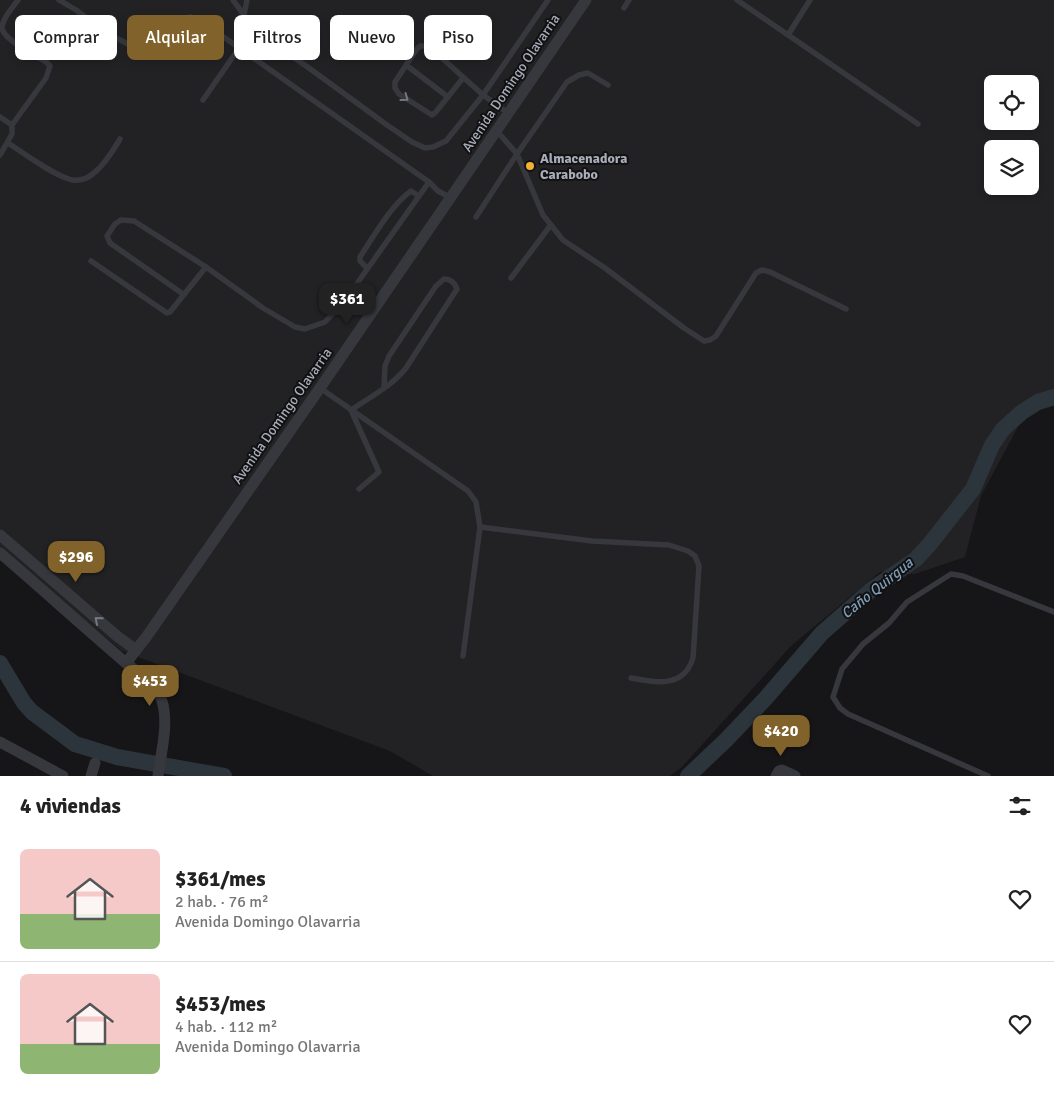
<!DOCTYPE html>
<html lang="es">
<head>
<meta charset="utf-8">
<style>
	:root { --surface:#fff; --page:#f6f6f6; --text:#222; --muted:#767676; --line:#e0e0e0; --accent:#80622a }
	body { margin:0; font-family:Signika,sans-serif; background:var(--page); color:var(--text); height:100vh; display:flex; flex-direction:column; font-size:19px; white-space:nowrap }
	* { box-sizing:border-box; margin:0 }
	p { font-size:16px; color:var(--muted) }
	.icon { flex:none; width:28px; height:28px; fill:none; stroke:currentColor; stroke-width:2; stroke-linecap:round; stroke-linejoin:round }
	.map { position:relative; height:776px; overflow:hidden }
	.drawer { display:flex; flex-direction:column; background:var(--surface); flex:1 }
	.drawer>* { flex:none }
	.top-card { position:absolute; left:15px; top:15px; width:500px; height:45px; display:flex; gap:10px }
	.fabs { position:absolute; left:984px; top:75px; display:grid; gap:10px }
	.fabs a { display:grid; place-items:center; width:55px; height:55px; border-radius:8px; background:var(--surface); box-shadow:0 2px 8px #0003; font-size:25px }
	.price { position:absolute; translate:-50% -42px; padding:0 11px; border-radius:10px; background:var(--accent); color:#fff; font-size:16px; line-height:32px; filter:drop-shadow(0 1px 2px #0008) }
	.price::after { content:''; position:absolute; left:50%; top:30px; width:15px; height:11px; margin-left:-8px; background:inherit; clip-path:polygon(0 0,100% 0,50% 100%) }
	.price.active { background:#222; color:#fff }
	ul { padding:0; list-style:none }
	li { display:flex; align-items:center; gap:15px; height:125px; padding:0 20px }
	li+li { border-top:1px solid var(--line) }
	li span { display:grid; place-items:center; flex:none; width:140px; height:100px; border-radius:8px; color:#555 }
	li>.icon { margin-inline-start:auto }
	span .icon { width:60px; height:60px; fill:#fffc; stroke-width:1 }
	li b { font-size:21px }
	h2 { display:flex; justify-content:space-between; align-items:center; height:60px; padding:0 20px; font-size:21px }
	.tag { padding:0 18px; border-radius:8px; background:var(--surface); box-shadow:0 2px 8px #0003; font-size:18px; line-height:45px }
	.tag.active { background:var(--accent); color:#fff }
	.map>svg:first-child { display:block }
</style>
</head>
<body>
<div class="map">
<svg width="1054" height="776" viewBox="0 0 1054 776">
	<rect width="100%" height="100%" fill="#161618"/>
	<!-- built -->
	<path fill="#222225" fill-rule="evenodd" d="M0,0h1054v401l-25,5 -48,90 -16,61 -50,17 -35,-2 -89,74 -109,121 -12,9h-237l-43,-25 -268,-100 -122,-101zM992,84h38v37h-38zM992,149h38v37h-38z"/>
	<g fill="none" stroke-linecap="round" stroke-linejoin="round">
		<!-- river -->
		<g stroke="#2c353c" stroke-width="16">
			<polyline points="0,663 24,703 32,712 75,744 117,757 224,776"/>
			<polyline points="688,776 726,740 765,699 822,633 871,590 916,559 929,545 973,489 992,445 1003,429 1022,412 1038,402 1054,397"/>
		</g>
		<!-- service -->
		<g stroke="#37383d" stroke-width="5.5">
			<polyline points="59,0 76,10 108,34 128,44 141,46 151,40 170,20 191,17 211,28 429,182 438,191 451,198"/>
			<polyline points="233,0 244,15"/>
			<polyline points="247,0 244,15 248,26 309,68 387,125 412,142 425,148 433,147 446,141 483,95 548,0"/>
			<polyline points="737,0 918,124"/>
			<polyline points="624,8 629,0"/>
			<polyline points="788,35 810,0"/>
			<polyline points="406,65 448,97"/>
			<polyline points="463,78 435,113 432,115 399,94 395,88 395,82 416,50 420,46 425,46 433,50 483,95 508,113"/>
			<polyline points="203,100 239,48"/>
			<polyline points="0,117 12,125 12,134 0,155"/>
			<path d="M12,125l34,-47 4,-12 -4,-4c-9,-6 -43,-22 -44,-34 0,-9 11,-21 16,-28"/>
			<polyline points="497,131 517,154 543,215 563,240 605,268 684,328 704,341 710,340 716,336 756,273 762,270 770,272 846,309"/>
			<path d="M8,143c17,11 42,30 61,36 3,2 11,1 15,0 14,-5 29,-28 36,-40"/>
			<polyline points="476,217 517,154 567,82 579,75 588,73 608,85"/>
			<polyline points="91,261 167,313 170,312 206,267"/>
			<path d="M367,268l-7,-7v-4c13,-20 32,-53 51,-66l8,5"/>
			<polyline points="511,278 550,226"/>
			<polyline points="183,294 110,243 107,236 115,224 121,220 134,221 206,267 263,308 295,327 305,329 325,322 346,299 429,182"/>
			<polyline points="320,388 468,491 476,502 480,527 463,656"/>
			<path d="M359,489l20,-17 -28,-62c19,-13 41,-24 55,-42l51,-79c-2,-6 -6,-10 -13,-10l-8,7 -47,70 -4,10 -1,21"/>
			<path d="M480,527l112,14 77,4 19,6 7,5 4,10 -6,92c-9,30 -37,25 -62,20"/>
			<polyline points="988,776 848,714 840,708 833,697 842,669 863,644 889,623 907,602 951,574 963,576 1054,612"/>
		</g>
		<!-- minor -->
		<g stroke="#37383d" stroke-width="11">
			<polyline points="0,535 117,636 136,650"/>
			<path d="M0,553c42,36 84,74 126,110 13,11 31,20 36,38 7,23 -1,51 -4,75"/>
			<polyline points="126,663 147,636 320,388 586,0"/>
			<polyline points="0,742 63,776"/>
			<polyline points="91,776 95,763"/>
			<polyline points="776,776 779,771 782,770 795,776"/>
		</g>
	</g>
	<!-- one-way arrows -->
	<defs><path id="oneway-chevron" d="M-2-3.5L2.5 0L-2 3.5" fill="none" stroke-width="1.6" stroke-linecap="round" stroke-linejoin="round" transform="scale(1.25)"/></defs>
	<g stroke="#757881">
		<use href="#oneway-chevron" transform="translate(405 98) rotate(36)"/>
		<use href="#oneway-chevron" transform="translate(98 620) rotate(-139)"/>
	</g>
	<!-- markers -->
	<circle fill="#f2b134" stroke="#111113" stroke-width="2" cx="530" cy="166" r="5"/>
	<g text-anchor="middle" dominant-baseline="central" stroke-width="4" stroke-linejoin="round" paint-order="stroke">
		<!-- street labels -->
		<g font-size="14" fill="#a8adb8" stroke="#111113">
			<text transform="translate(511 83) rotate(-56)">Avenida Domingo Olavarria</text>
			<text transform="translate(282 416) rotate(-55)">Avenida Domingo Olavarria</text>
		</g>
		<!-- poi labels -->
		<g font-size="14" font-weight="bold" fill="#a8adb8" stroke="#111113" text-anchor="start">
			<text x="540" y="158">Almacenadora<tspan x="540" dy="16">Carabobo</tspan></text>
		</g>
		<!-- water labels -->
		<g font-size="15" font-style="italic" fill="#7f9bb3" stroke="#111113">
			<text transform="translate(877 588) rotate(-39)">Caño Quirgua</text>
		</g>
	</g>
</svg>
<div class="fabs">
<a><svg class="icon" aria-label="locate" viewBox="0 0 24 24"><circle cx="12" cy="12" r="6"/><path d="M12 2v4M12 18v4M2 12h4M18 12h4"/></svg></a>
<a><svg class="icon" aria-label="layers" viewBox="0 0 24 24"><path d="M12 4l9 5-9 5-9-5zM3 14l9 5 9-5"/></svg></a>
</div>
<b class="price active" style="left:347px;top:325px">$361</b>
<b class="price" style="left:76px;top:583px">$296</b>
<b class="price" style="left:150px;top:707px">$453</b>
<b class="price" style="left:781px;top:757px">$420</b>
<div class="top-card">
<a class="tag">Comprar</a>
<a class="tag active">Alquilar</a>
<a class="tag">Filtros</a>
<a class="tag">Nuevo</a>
<a class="tag">Piso</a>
</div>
</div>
<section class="drawer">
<h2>4 viviendas<svg class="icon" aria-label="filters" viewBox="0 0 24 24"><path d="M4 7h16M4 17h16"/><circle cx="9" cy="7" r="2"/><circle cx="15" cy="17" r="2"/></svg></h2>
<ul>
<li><span style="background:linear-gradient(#f6c9c9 65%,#8fb573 0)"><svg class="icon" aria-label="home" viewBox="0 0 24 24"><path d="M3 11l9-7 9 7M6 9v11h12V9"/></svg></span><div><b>$361/mes</b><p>2 hab. · 76 m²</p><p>Avenida Domingo Olavarria</p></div><svg class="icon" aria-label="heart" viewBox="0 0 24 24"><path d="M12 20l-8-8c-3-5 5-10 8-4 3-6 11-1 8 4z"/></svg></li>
<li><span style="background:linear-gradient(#f6c9c9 70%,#8fb573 0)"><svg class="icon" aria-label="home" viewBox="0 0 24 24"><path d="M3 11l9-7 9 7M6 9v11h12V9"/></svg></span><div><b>$453/mes</b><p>4 hab. · 112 m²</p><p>Avenida Domingo Olavarria</p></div><svg class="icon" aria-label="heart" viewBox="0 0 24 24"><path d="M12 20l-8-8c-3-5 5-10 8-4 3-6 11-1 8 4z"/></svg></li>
</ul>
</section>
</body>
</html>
